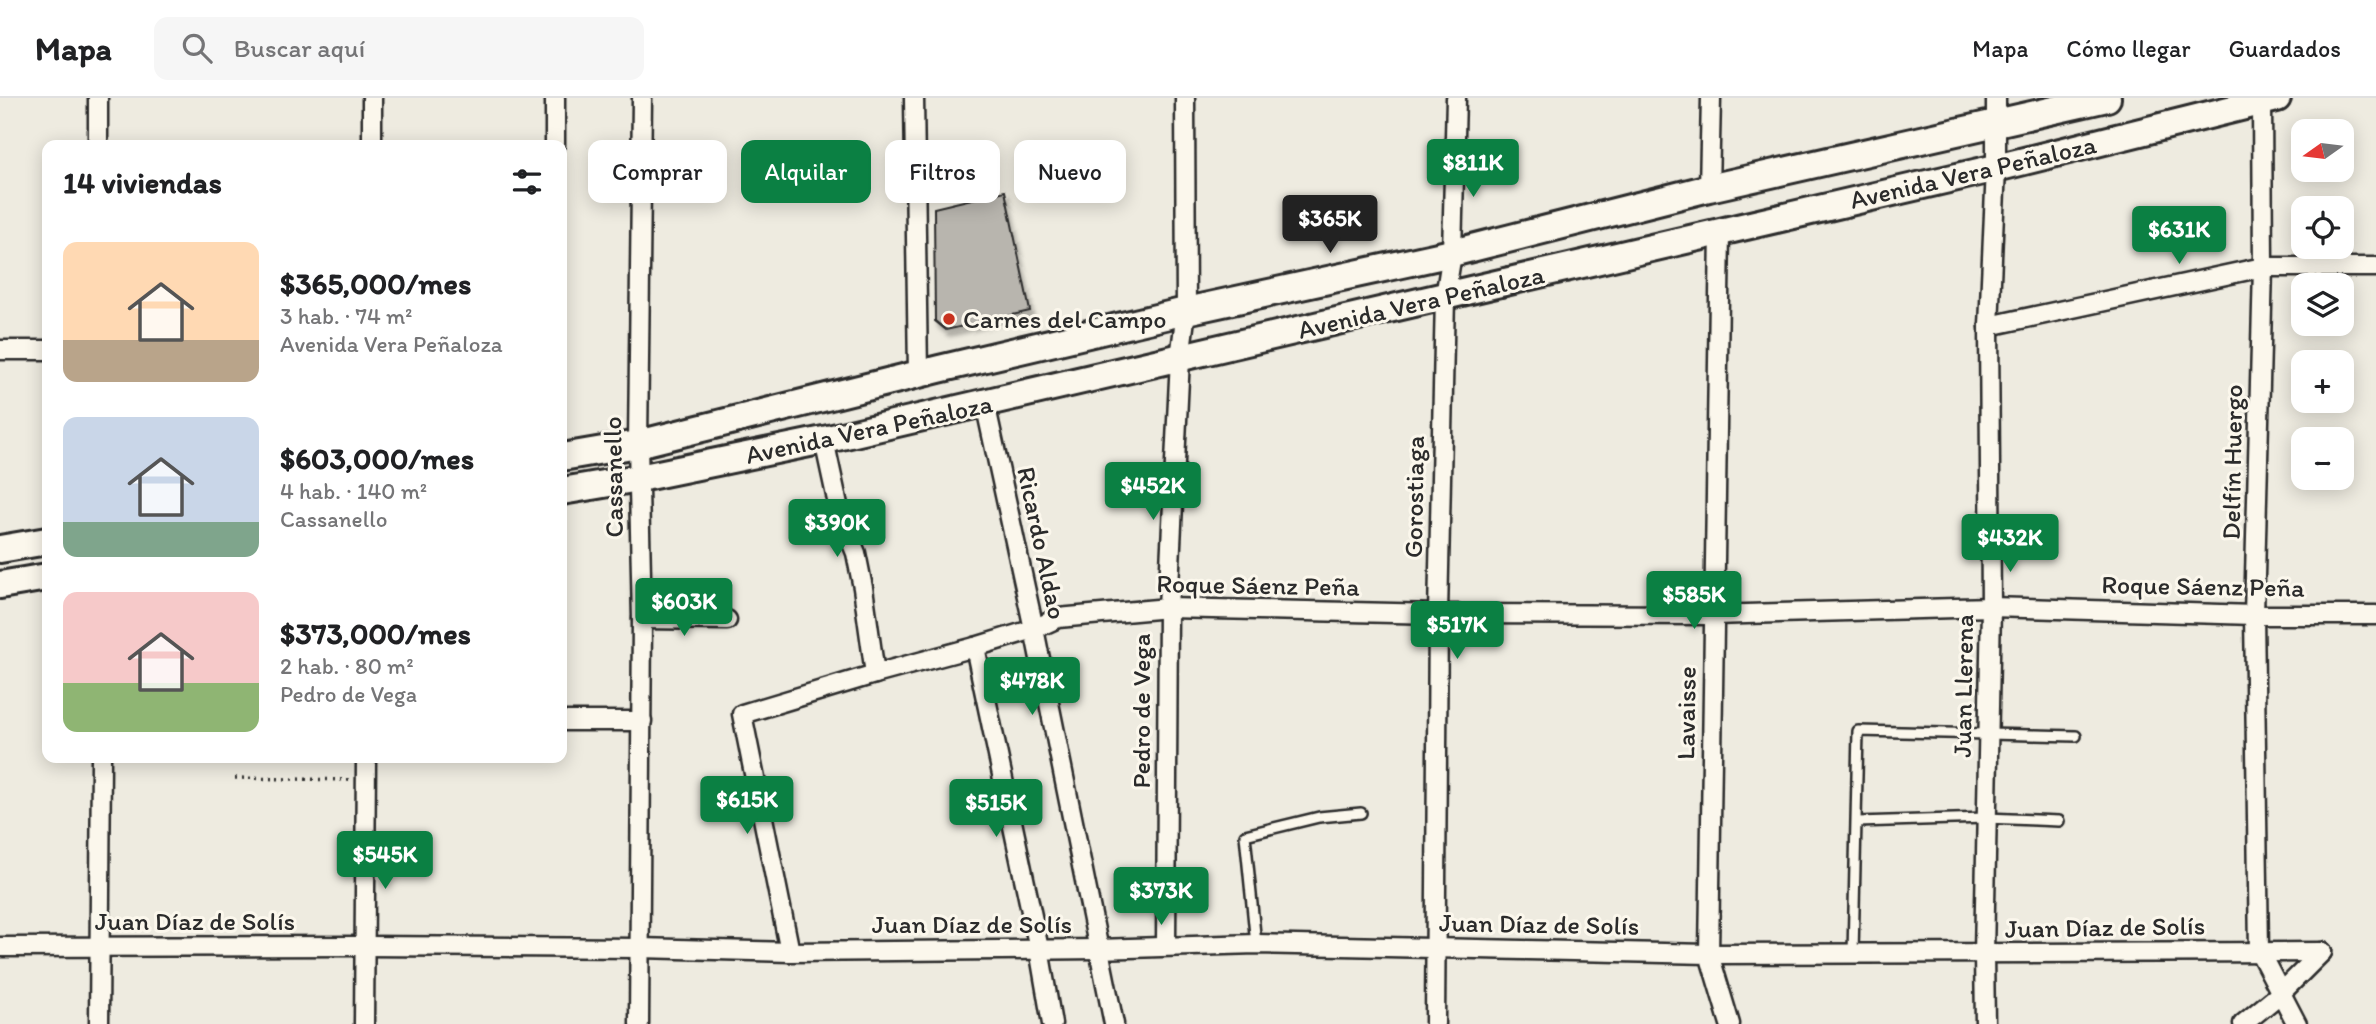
<!DOCTYPE html>
<html lang="es">
<head>
<meta charset="utf-8">
<style>
	:root { --surface:#fff; --page:#f6f6f6; --text:#202124; --muted:#757577; --line:#e0e0e0; --accent:#0b8043 }
	body { margin:0; font-family:Itim,sans-serif; background:var(--page); color:var(--text); height:100vh; display:flex; flex-direction:column; font-size:26px; white-space:nowrap }
	* { box-sizing:border-box; margin:0 }
	p { font-size:23px; color:var(--muted) }
	.icon { flex:none; width:38px; height:38px; fill:none; stroke:currentColor; stroke-width:2; stroke-linecap:round; stroke-linejoin:round }
	.map { position:relative; flex:1; overflow:hidden }
	.details { position:absolute; left:42px; top:42px; width:525px; height:623px; display:flex; flex-direction:column; background:var(--surface); border-radius:14px; box-shadow:0 4px 18px #0003 }
	.details>* { flex:none }
	.guide { position:absolute; left:588px; top:42px; width:665px; height:63px; display:flex; gap:14px }
	.needle { width:46px; rotate:256deg }
	.tools { position:absolute; left:2291px; top:21px; display:grid; gap:14px }
	.tools a { display:grid; place-items:center; width:63px; height:63px; border-radius:14px; background:var(--surface); box-shadow:0 4px 18px #0003; font-size:35px }
	.price { position:absolute; translate:-50% -60px; padding:0 16px; border-radius:7px; background:var(--accent); color:#fff; font-size:23px; line-height:46px; filter:drop-shadow(0 2px 4px #0008) }
	.price::after { content:''; position:absolute; left:50%; top:42px; width:21px; height:16px; margin-left:-10px; background:inherit; clip-path:polygon(0 0,100% 0,50% 100%) }
	.price.on { background:#222; color:#fff }
	ul { padding:0; list-style:none }
	li { display:flex; align-items:center; gap:21px; height:175px; padding:0 21px }
	li span { display:grid; place-items:center; flex:none; width:196px; height:140px; border-radius:14px; color:#555 }
	li>.icon { margin-inline-start:auto }
	span .icon { width:84px; height:84px; fill:#fffc; stroke-width:1 }
	li b { font-size:30px }
	h2 { display:flex; justify-content:space-between; align-items:center; height:84px; padding:0 21px; font-size:30px }
	.tag { padding:0 24px; border-radius:14px; background:var(--surface); box-shadow:0 4px 18px #0003; font-size:24px; line-height:63px }
	.tag.on { background:var(--accent); color:#fff }
	header { display:flex; align-items:center; gap:42px; box-sizing:border-box; height:98px; padding:0 35px; background:var(--surface); border-bottom:2px solid var(--line) }
	header strong { font-size:33px }
	nav { display:flex; gap:38px; margin-inline-start:auto; font-size:24px }
	.search { width:490px; height:63px; background:var(--page); display:flex; align-items:center; gap:18px; box-sizing:border-box; padding:0 24px; border-radius:14px; color:var(--muted); font-size:26px }
	.map>svg:first-child { display:block }
</style>
</head>
<body>
<header>
<strong>Mapa</strong>
<div class="search"><svg class="icon" aria-label="search" viewBox="0 0 24 24"><circle cx="10" cy="10" r="6"/><path d="M15 15l6 6"/></svg>Buscar aquí</div>
<nav><a>Mapa</a><a>Cómo llegar</a><a>Guardados</a></nav>
</header>
<div class="map">
<svg width="2376" height="926" viewBox="0 0 2376 926">
	<defs>
		<filter id="shadow"><feDropShadow dx="3.5" dy="6" stdDeviation="2" flood-color="#0004"/></filter>
	</defs>
	<rect width="100%" height="100%" fill="#eeebe0"/>
	<filter id="ink" filterUnits="userSpaceOnUse"><feTurbulence type="fractalNoise" baseFrequency=".0143" numOctaves="2"/><feDisplacementMap in="SourceGraphic" scale="14" xChannelSelector="R" yChannelSelector="G"/><feConvolveMatrix kernelMatrix="1 2 1 2 8 2 1 2 1" color-interpolation-filters="sRGB"/></filter>
	<g filter="url(#ink)">
		<!-- building -->
		<polygon fill="#b8b5ae" stroke="#2b2b2b" stroke-width="2" filter="url(#shadow)" points="1005,93 1030,213 946,232 935,223 934,110"/>
		<g fill="none" stroke-linecap="round" stroke-linejoin="round">
			<defs>
				<g id="lane">
					<polyline points="1857,724 1986,720 2059,723"/>
					<polyline points="1256,846 1245,737 1319,719 1361,715"/>
					<polyline points="1853,856 1858,633 2076,638"/>
				</g>
				<g id="street">
					<polyline points="555,0 555,47"/>
					<polyline points="914,0 918,276"/>
					<polyline points="2262,4 2263,169 2254,517 2259,853 2297,926"/>
					<polyline points="98,47 98,0"/>
					<polyline points="372,47 372,0"/>
					<polyline points="1709,90 1711,0"/>
					<polyline points="1720,133 1709,856 1730,926"/>
					<polyline points="1989,228 2263,169 2376,169"/>
					<polyline points="0,252 47,252"/>
					<polyline points="985,305 1034,531 1114,926"/>
					<polyline points="824,342 840,416 856,455 863,490 875,576"/>
					<polyline points="642,521 727,522"/>
					<polyline points="975,549 1039,851 1052,926"/>
					<polyline points="562,623 642,623"/>
					<polyline points="1166,848 1168,510 1180,260 1186,213 1185,0"/>
					<polyline points="0,849 365,848 640,850 790,854 1098,851 1256,846 1709,856 2322,854"/>
					<polyline points="790,854 742,616 875,576 975,549 1034,531 1058,520 1168,510 1438,516 1713,517 1991,509 2254,517 2376,517"/>
					<polyline points="99,926 101,660"/>
					<polyline points="364,926 366,660"/>
					<polyline points="639,926 642,521 638,346 642,0"/>
					<polyline points="1435,926 1438,516 1445,199 1452,155 1456,0"/>
					<polyline points="1985,926 1984,856 1991,509 1989,228 1996,70 1996,0"/>
					<polyline points="2243,926 2281,895 2322,854"/>
				</g>
				<g id="secondary">
					<polyline points="562,359 638,346 939,271 1186,213 1452,155 1709,90 2107,0"/>
					<polyline points="562,393 639,380 824,342 1996,70 2277,0"/>
					<polyline points="0,451 47,443"/>
					<polyline points="0,487 47,479"/>
				</g>
			</defs>
			<!-- lane casing -->
			<use href="#lane" stroke="#2b2b2b" stroke-width="14"/>
			<!-- street casing -->
			<use href="#street" stroke="#2b2b2b" stroke-width="23"/>
			<!-- secondary casing -->
			<use href="#secondary" stroke="#2b2b2b" stroke-width="32"/>
			<!-- path -->
			<polyline stroke="#2b2b2b" stroke-width="3.5" stroke-dasharray="2 5" stroke-linecap="butt" points="235,680 350,682"/>
			<!-- lane -->
			<use href="#lane" stroke="#fbf7ec" stroke-width="9"/>
			<!-- street -->
			<use href="#street" stroke="#fbf7ec" stroke-width="18"/>
			<!-- secondary -->
			<use href="#secondary" stroke="#fbf7ec" stroke-width="26"/>
		</g>
	</g>
	<!-- markers -->
	<circle fill="#c8321e" stroke="#fbf7ec" stroke-width="2.5" cx="949" cy="221" r="7"/>
	<g text-anchor="middle" dominant-baseline="central" stroke-width="6" stroke-linejoin="round" paint-order="stroke">
		<!-- street labels -->
		<g font-size="26" fill="#2b2b2b" stroke="#fbf7ec">
			<text transform="translate(1973 74) rotate(-13)">Avenida Vera Peñaloza</text>
			<text transform="translate(1421 204) rotate(-13)">Avenida Vera Peñaloza</text>
			<text transform="translate(869 331) rotate(-12)">Avenida Vera Peñaloza</text>
			<text transform="translate(2232 364) rotate(-89)">Delfín Huergo</text>
			<text transform="translate(613 379) rotate(-91)">Cassanello</text>
			<text transform="translate(1414 399) rotate(-89)">Gorostiaga</text>
			<text transform="translate(1042 445) rotate(78)">Ricardo Aldao</text>
			<text transform="translate(1258 487) rotate(1)">Roque Sáenz Peña</text>
			<text transform="translate(2203 488) rotate(1)">Roque Sáenz Peña</text>
			<text transform="translate(1963 588) rotate(-89)">Juan Llerena</text>
			<text transform="translate(1141 613) rotate(-90)">Pedro de Vega</text>
			<text transform="translate(1686 615) rotate(-89)">Lavaisse</text>
			<text x="195" y="823">Juan Díaz de Solís</text>
			<text x="972" y="826">Juan Díaz de Solís</text>
			<text transform="translate(1539 826) rotate(1)">Juan Díaz de Solís</text>
			<text transform="translate(2105 829) rotate(-1)">Juan Díaz de Solís</text>
		</g>
		<!-- poi labels -->
		<g font-size="26" fill="#2b2b2b" stroke="#fbf7ec" text-anchor="start">
			<text x="963" y="221">Carnes del Campo</text>
		</g>
	</g>
</svg>
<div class="tools">
<a><svg class="needle" viewBox="-14 -14 28 28"><path d="M0-13l5 13h-10z" fill="#e53935"/><path d="M0 13l5-13h-10z" fill="#757577"/></svg></a>
<a><svg class="icon" aria-label="locate" viewBox="0 0 24 24"><circle cx="12" cy="12" r="6"/><path d="M12 2v4M12 18v4M2 12h4M18 12h4"/></svg></a>
<a><svg class="icon" aria-label="layers" viewBox="0 0 24 24"><path d="M12 4l9 5-9 5-9-5zM3 14l9 5 9-5"/></svg></a>
<a>+</a>
<a>−</a>
</div>
<b class="price" style="left:1473px;top:101px">$811K</b>
<b class="price on" style="left:1330px;top:157px">$365K</b>
<b class="price" style="left:2179px;top:168px">$631K</b>
<b class="price" style="left:1153px;top:424px">$452K</b>
<b class="price" style="left:837px;top:461px">$390K</b>
<b class="price" style="left:2010px;top:476px">$432K</b>
<b class="price" style="left:1694px;top:533px">$585K</b>
<b class="price" style="left:684px;top:540px">$603K</b>
<b class="price" style="left:1457px;top:563px">$517K</b>
<b class="price" style="left:1032px;top:619px">$478K</b>
<b class="price" style="left:747px;top:738px">$615K</b>
<b class="price" style="left:996px;top:741px">$515K</b>
<b class="price" style="left:385px;top:793px">$545K</b>
<b class="price" style="left:1161px;top:829px">$373K</b>
<div class="guide">
<a class="tag">Comprar</a>
<a class="tag on">Alquilar</a>
<a class="tag">Filtros</a>
<a class="tag">Nuevo</a>
</div>
<section class="details">
<h2>14 viviendas<svg class="icon" aria-label="filters" viewBox="0 0 24 24"><path d="M4 7h16M4 17h16"/><circle cx="9" cy="7" r="2"/><circle cx="15" cy="17" r="2"/></svg></h2>
<ul>
<li><span style="background:linear-gradient(#ffd9b3 70%,#b9a48a 0)"><svg class="icon" aria-label="home" viewBox="0 0 24 24"><path d="M3 11l9-7 9 7M6 9v11h12V9"/></svg></span><div><b>$365,000/mes</b><p>3 hab. · 74 m²</p><p>Avenida Vera Peñaloza</p></div></li>
<li><span style="background:linear-gradient(#c9d6e8 75%,#7fa58c 0)"><svg class="icon" aria-label="home" viewBox="0 0 24 24"><path d="M3 11l9-7 9 7M6 9v11h12V9"/></svg></span><div><b>$603,000/mes</b><p>4 hab. · 140 m²</p><p>Cassanello</p></div></li>
<li><span style="background:linear-gradient(#f6c9c9 65%,#8fb573 0)"><svg class="icon" aria-label="home" viewBox="0 0 24 24"><path d="M3 11l9-7 9 7M6 9v11h12V9"/></svg></span><div><b>$373,000/mes</b><p>2 hab. · 80 m²</p><p>Pedro de Vega</p></div></li>
</ul>
</section>
</div>
</body>
</html>
